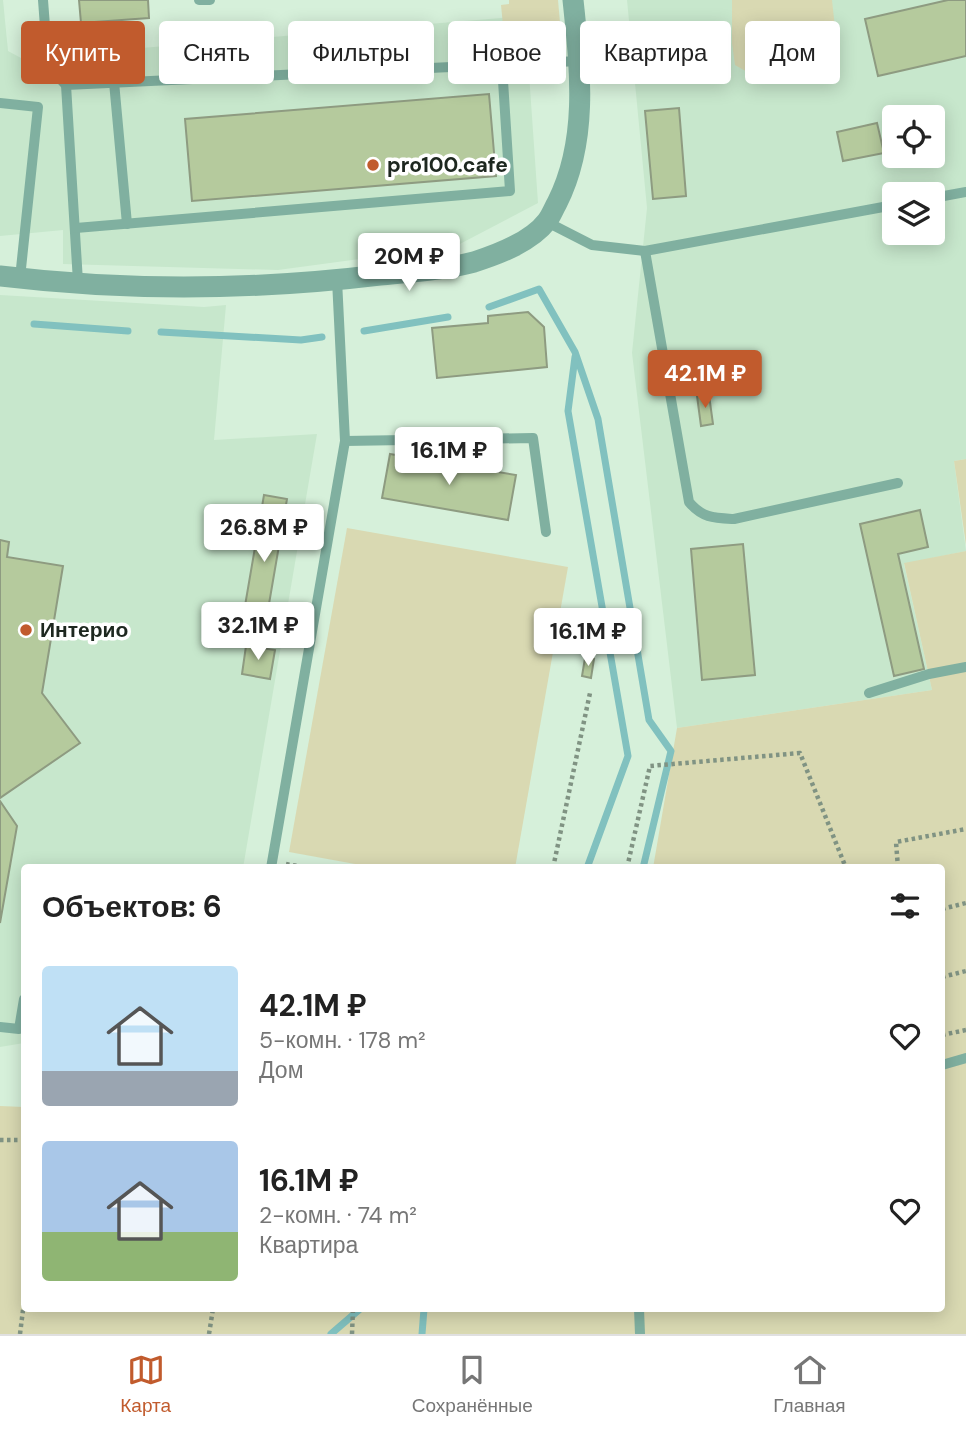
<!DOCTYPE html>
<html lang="ru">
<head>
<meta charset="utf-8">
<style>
	:root { --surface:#fff; --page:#f6f6f6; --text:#222; --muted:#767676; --line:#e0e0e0; --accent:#c15b2d }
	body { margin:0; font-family:"DM Sans",sans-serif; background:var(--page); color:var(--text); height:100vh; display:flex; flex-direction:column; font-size:26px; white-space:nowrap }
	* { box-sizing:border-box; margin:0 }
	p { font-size:23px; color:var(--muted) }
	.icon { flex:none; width:38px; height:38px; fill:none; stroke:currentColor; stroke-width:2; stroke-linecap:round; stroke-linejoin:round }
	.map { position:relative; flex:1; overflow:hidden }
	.side { position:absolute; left:21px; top:864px; width:924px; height:448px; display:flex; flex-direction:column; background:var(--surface); border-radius:7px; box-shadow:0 4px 18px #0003 }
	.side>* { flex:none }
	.guide { position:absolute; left:21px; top:21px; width:924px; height:63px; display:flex; gap:14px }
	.fabs { position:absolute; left:882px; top:105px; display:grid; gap:14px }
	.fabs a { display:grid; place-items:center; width:63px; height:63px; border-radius:7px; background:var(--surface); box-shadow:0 4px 18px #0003; font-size:35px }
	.price { position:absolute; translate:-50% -60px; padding:0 16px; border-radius:7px; background:#fff; color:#222; font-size:23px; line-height:46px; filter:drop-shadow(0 2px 4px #0008) }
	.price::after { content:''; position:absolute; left:50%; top:42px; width:21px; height:16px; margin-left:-10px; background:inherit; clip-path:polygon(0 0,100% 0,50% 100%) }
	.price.selected { background:var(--accent); color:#fff }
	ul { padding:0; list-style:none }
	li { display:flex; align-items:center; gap:21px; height:175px; padding:0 21px }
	li span { display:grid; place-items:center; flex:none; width:196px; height:140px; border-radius:7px; color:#555 }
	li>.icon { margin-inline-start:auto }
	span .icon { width:84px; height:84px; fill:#fffc; stroke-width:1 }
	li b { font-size:30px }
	h2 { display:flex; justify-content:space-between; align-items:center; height:84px; padding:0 21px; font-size:30px }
	.chip { padding:0 24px; border-radius:7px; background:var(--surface); box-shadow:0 4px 18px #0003; font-size:24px; line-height:63px }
	.chip.selected { background:var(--accent); color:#fff }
	.menu { display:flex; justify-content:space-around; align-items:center; height:98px; border-top:2px solid var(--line); background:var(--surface); font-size:19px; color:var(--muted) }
	.menu a { display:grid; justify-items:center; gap:4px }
	.menu .selected { color:var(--accent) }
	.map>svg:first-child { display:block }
</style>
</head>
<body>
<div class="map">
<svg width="966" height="1334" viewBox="0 0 966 1334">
	<rect width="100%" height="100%" fill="#d6f0da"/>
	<!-- built -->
	<g fill="#c7e7cc" fill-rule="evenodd">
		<polygon points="0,0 3,0 8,51 21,58 525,16 538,203 456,246 278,270 63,264 63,230 0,236"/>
		<path d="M627,0h339v459l-12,2 12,90 -62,13 28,126 -255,38 -45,-375 15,-145zM894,117h39v39h-39zM894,194h39v39h-39z"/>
		<polygon points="0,295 204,307 226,305 214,440 317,434 243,868 24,868 24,1043 0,1047"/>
	</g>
	<!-- green -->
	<g fill="#d9d9b2">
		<polygon points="509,0 558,0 561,34 557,44 546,50 523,52 522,44 505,46 501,5 509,4"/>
		<polygon points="732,0 832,0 836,38 828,55 807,63 749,73 735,65 732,43"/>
		<polygon points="966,459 966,545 954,461"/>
		<polygon points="347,528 568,567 515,868 377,868 289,852"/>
		<polygon points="966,551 966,1334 0,1334 0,1106 24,1107 24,1309 942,1309 942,868 653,868 677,728 932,690 904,563"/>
	</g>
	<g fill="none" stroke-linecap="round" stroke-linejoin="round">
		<!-- stream -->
		<g stroke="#81c1bf" stroke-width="7">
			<polyline points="489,307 539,289 575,352 598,419 649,720 671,751 643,868"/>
			<polyline points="34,324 128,331"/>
			<polyline points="364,331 448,317"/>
			<polyline points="161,332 301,340 322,337"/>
			<polyline points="575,357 568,411 628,756 587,868"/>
			<polyline points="331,1334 360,1309"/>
			<polyline points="422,1334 424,1309"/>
		</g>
	</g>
	<!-- building -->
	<g fill="#b5ca9d" stroke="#8e9b81" stroke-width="2">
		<polygon points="79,0 148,0 149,18 81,23"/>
		<polygon points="948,0 966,0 966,56 878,76 865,19"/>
		<polygon points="489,94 496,176 192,201 185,119"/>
		<polygon points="679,108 686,196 653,199 645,111"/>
		<polygon points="877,123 884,153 843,161 837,132"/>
		<polygon points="528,312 544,327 547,367 437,378 432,328 488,323 488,316"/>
		<polygon points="709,395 713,424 701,426 697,396"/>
		<polygon points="390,454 516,475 508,520 382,498"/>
		<polygon points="264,495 287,499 264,633 241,629"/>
		<polygon points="920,510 928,547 898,554 924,669 894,676 860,524"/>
		<polygon points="0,540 9,542 7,557 63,566 42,693 80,743 0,798"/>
		<polygon points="743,544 755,675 702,680 691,549"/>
		<polygon points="246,646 275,650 270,679 242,674"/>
		<polygon points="585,658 594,659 591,678 582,676"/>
		<polygon points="0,801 17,826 0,923"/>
	</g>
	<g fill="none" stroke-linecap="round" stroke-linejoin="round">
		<!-- path -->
		<g stroke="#809383" stroke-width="4.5" stroke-dasharray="3.5 3.5" stroke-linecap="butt">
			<polyline points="286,864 309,868"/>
			<polyline points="553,868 590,693"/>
			<polyline points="627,868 650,766 800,753 846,868"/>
			<polyline points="898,868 896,842 966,829"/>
			<polyline points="942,909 966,903"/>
			<polyline points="942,977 966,971"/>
			<polyline points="942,1035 966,1030"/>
			<polyline points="0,1140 24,1140"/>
			<polyline points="20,1334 24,1302"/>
			<polyline points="209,1334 213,1309"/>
			<polyline points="352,1334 353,1309"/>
		</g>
		<!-- service -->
		<g stroke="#80b0a0" stroke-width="10">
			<polyline points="43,0 48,66 66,85 78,282"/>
			<polyline points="199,0 210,0"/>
			<polyline points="114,82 127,224"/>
			<polyline points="66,85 579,61"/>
			<polyline points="0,103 38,107 20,278"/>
			<polyline points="933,198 966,192"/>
			<polyline points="547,222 592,245 645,251 894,205"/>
			<polyline points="76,228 510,191 502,65"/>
			<path d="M645,251l44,251c13,16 25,16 45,17l164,-36"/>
			<polyline points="345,441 533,438 546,532"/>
			<polyline points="869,693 929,674 966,667"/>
			<polyline points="271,868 345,441 337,280"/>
			<polyline points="0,1027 19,1029 24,999"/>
			<polyline points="942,1065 966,1058"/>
			<polyline points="639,1309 640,1334"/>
		</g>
		<!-- tertiary -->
		<path stroke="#80b0a0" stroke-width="21" d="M0,276c124,15 256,14 380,-1 30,-3 64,-5 94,-13 25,-8 57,-20 73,-41 4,-5 7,-13 10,-18 32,-63 23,-136 16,-203"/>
	</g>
	<!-- markers -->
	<g fill="#c15b2d" stroke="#fff" stroke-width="2.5">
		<circle cx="373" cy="165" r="7"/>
		<circle cx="26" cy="630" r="7"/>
	</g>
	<g text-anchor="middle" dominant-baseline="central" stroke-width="7" stroke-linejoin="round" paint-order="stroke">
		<!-- poi labels -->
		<g font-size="21" font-weight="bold" fill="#1d271f" stroke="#fff" text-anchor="start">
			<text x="387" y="165">pro100.cafe</text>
			<text x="40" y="630">Интерио</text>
		</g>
	</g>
</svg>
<div class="fabs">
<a><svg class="icon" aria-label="locate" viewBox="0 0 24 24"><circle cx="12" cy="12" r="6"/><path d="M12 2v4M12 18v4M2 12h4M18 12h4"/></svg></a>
<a><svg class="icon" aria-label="layers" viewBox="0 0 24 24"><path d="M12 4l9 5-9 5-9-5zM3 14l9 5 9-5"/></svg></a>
</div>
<b class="price" style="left:409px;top:293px">20M ₽</b>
<b class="price selected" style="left:705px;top:410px">42.1M ₽</b>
<b class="price" style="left:449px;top:487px">16.1M ₽</b>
<b class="price" style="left:264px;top:564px">26.8M ₽</b>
<b class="price" style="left:258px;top:662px">32.1M ₽</b>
<b class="price" style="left:588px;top:668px">16.1M ₽</b>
<div class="guide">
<a class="chip selected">Купить</a>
<a class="chip">Снять</a>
<a class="chip">Фильтры</a>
<a class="chip">Новое</a>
<a class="chip">Квартира</a>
<a class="chip">Дом</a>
</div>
<section class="side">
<h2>Объектов: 6<svg class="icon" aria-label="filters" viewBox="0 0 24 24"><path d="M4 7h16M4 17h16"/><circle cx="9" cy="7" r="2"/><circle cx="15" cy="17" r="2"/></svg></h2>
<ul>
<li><span style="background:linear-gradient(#bfe0f5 75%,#9aa5b1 0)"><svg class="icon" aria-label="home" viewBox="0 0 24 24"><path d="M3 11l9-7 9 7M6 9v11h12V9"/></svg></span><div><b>42.1M ₽</b><p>5-комн. · 178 m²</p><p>Дом</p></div><svg class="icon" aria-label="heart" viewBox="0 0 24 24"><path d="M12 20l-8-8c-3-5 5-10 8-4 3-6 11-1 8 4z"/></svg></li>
<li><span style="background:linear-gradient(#a9c7e8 65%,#8fb573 0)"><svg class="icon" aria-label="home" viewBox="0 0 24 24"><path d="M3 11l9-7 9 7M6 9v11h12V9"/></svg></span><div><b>16.1M ₽</b><p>2-комн. · 74 m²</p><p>Квартира</p></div><svg class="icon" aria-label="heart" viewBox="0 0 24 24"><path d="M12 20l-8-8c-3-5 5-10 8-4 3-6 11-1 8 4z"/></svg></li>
</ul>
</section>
</div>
<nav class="menu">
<a class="selected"><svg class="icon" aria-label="map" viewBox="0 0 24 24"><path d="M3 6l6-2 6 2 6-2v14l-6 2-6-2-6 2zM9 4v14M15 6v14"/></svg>Карта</a>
<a><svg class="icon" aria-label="saved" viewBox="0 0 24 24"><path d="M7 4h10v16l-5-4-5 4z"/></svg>Сохранённые</a>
<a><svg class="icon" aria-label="home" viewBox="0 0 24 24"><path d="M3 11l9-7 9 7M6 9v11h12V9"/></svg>Главная</a>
</nav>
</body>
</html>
